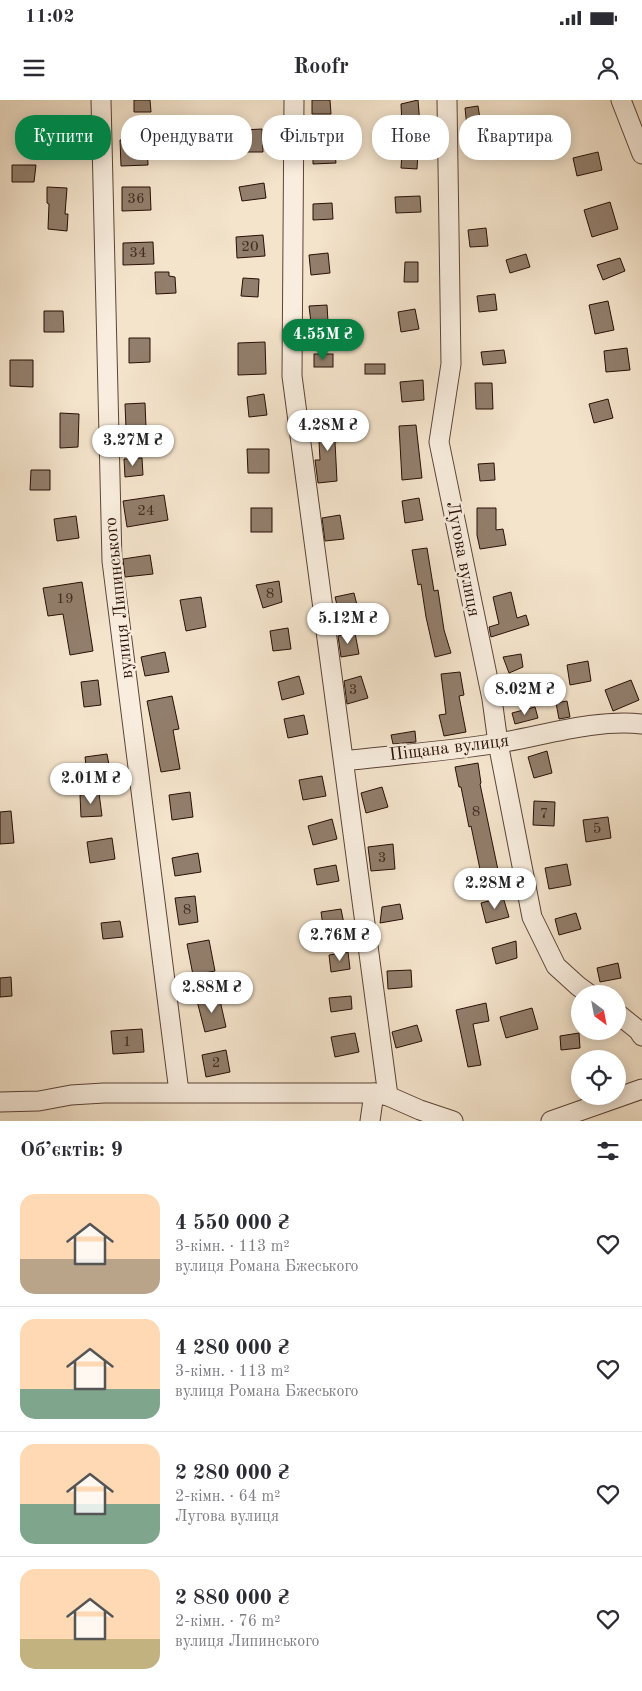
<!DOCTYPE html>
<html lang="uk">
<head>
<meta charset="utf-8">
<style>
	:root { --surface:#fff; --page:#f7f7f7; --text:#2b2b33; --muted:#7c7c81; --line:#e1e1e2; --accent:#0b8043 }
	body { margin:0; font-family:"Old Standard TT",serif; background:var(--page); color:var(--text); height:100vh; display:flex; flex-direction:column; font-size:19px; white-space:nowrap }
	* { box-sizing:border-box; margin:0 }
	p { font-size:16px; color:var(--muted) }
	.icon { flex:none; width:28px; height:28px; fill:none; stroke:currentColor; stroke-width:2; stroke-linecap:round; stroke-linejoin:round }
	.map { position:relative; height:1021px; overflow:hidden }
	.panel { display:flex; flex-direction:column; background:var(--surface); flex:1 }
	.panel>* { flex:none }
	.hud { position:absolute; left:15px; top:15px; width:612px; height:45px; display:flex; gap:10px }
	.needle { width:32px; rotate:148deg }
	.tools { position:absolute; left:571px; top:885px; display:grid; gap:10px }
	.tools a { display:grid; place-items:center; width:55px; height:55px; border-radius:50%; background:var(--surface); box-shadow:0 2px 12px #0003; font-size:25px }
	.price { position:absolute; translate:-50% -42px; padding:0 11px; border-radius:18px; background:#fff; color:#222; font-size:16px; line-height:32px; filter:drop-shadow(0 1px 2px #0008) }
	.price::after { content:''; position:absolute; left:50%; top:30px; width:15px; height:11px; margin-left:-8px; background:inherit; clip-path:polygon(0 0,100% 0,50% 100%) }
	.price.active { background:var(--accent); color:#fff }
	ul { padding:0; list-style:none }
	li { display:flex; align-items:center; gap:15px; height:125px; padding:0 20px }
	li+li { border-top:1px solid var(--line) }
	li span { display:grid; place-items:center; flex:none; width:140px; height:100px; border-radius:15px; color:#555 }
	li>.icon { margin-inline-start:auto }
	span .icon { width:60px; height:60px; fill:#fffc; stroke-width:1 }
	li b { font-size:21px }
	h2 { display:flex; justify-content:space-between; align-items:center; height:60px; padding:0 20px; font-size:21px }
	.pill { padding:0 18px; border-radius:20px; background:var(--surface); box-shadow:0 2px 12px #0003; font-size:18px; line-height:45px }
	.pill.active { background:var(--accent); color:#fff }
	.status { display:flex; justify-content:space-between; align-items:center; height:35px; padding:0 25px; background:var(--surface); direction:ltr }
	.status svg { height:14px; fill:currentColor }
	header { display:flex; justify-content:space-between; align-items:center; height:65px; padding:0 20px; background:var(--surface); font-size:22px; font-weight:800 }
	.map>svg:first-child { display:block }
</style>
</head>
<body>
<div class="status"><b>11:02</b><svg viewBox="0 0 49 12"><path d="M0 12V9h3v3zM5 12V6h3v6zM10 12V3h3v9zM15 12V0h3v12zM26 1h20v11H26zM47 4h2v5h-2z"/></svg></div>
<header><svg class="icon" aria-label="menu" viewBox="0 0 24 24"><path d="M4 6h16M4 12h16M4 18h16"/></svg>Roofr<svg class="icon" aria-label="person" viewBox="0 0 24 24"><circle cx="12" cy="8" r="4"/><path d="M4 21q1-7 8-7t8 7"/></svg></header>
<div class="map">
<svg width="642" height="1021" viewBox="0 0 642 1021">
	<rect width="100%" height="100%" fill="#f4e4cc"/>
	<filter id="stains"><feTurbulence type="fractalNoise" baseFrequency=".004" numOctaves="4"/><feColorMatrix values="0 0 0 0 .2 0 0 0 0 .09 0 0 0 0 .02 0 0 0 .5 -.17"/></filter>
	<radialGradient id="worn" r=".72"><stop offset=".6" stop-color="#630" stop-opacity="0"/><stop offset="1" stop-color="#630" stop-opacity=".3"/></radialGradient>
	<!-- building -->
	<g fill="#927e6c" stroke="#280f05">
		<polygon points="134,0 150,0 151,12 134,12"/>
		<polygon points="312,0 330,0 331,14 312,14"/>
		<polygon points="418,0 420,25 402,25 401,4"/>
		<polygon points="478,6 481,25 467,27 465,8"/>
		<polygon points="262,29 263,52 243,52 243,30"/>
		<polygon points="147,39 148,65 121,66 120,40"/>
		<polygon points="334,44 336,63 313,64 313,47"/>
		<polygon points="402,52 418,53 417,69 401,68"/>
		<polygon points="598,52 602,70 577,76 573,58"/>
		<polygon points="12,65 36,65 34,82 12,82"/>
		<polygon points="264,83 266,98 242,101 239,87"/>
		<polygon points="47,87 67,88 65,114 68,114 67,131 48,129 49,104 47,103"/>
		<polygon points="122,87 150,87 151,110 122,111"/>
		<polygon points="420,96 421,112 396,113 395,97"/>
		<polygon points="610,102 618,129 592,137 584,110"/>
		<polygon points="332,103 333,119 313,120 313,104"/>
		<polygon points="486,128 488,146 470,147 468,130"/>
		<polygon points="263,135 265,156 237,158 236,137"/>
		<polygon points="153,142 154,164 123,165 123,143"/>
		<polygon points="328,153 330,173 311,175 309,155"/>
		<polygon points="526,154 530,167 510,173 506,160"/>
		<polygon points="620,158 625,171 603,180 597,165"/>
		<polygon points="405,162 418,162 418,182 404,182"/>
		<polygon points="155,172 169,172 169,176 175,177 176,193 156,194"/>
		<polygon points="243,178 259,179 258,197 241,196"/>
		<polygon points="495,194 497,210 479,212 477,196"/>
		<polygon points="608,201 614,230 595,234 589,205"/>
		<polygon points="327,205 328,222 311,223 309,206"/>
		<polygon points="415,209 419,229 401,232 398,212"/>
		<polygon points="44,211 63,211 64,232 44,232"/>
		<polygon points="129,238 150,238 150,262 129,263"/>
		<polygon points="265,242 266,274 238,275 238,243"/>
		<polygon points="627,248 630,270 606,272 604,251"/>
		<polygon points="504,250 506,263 483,265 481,252"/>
		<rect x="314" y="254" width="19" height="13"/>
		<polygon points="10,260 33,260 33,287 10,286"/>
		<rect x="365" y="264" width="20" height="10"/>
		<polygon points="423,280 424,300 402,302 400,282"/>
		<polygon points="475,283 492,283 493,309 476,309"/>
		<polygon points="264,294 267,315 249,317 247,297"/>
		<polygon points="608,299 613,318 594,323 589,304"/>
		<polygon points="145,303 146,327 126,328 125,304"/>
		<polygon points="60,313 79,314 78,347 60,348"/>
		<polygon points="339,321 341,341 335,342 337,381 318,383 315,360 320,360 318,323"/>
		<polygon points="416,325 422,378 402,380 399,326"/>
		<polygon points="247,349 269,349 269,373 248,373"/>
		<polygon points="142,358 143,375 125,377 124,359"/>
		<polygon points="494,363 495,380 480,381 478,364"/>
		<polygon points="31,370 50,370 50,390 30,390"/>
		<polygon points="164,395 168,420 127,427 123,401"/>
		<polygon points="419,398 423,420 405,423 402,401"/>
		<rect x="251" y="408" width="21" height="24"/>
		<polygon points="477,408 496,408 496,430 503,429 506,445 480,449 477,435"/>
		<polygon points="340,415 344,439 325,441 322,418"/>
		<polygon points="76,416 79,438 57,441 54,419"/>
		<polygon points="427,448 434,491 438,490 444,530 451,553 435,557 426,517 421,484 418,485 412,450"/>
		<polygon points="150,455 153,474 125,477 123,459"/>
		<polygon points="279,481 282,502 263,508 256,485"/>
		<polygon points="82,482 93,551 70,555 63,514 48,516 43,488"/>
		<polygon points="511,492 517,518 526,515 529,525 491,537 489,527 499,524 493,497"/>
		<polygon points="354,493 357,505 338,509 335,497"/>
		<polygon points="201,497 206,527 186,531 180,500"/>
		<polygon points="288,528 291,549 273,551 270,531"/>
		<polygon points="355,533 359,554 341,557 338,536"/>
		<polygon points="165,552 169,572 145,576 141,557"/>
		<polygon points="521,554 523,567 509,573 503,557"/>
		<polygon points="588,561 591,581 570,585 567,565"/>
		<polygon points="460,572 464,595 459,596 466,632 444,636 439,615 446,614 441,574"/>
		<polygon points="299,576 304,594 282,600 278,582"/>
		<polygon points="361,576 368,598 347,604 344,581"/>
		<polygon points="98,580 101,605 84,607 81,582"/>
		<polygon points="631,580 639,600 613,611 605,590"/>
		<polygon points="172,596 179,629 173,630 180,669 161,672 147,601"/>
		<polygon points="567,601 570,617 559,619 556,603"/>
		<polygon points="535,607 538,618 515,624 512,613"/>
		<polygon points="304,615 308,634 288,638 284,619"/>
		<polygon points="415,631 416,642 393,644 391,635"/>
		<polygon points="547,651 552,673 534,678 528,657"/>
		<polygon points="107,654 110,671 87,674 85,657"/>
		<polygon points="478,663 481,683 480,684 498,770 481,774 471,726 469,727 461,687 459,687 455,667"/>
		<polygon points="322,676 326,696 303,700 299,680"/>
		<polygon points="382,687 388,707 366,713 361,693"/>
		<polygon points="190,692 193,717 172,720 169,695"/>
		<polygon points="99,693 102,716 81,717 80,695"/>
		<polygon points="534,701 555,702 554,726 533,725"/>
		<polygon points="11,711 14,743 0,744 0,712"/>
		<polygon points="608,717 611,738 586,742 583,720"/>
		<polygon points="332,719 337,739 313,745 308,726"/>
		<polygon points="112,738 115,759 90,763 87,742"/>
		<polygon points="393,744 395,769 371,771 368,747"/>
		<polygon points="198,753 201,772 175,776 172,758"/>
		<polygon points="567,764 571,785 549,789 545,768"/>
		<polygon points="336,765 339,781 317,785 314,769"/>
		<polygon points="195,796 198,822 179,825 175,798"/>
		<polygon points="503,797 509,817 486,823 481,803"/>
		<polygon points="400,804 403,819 380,823 382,807"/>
		<polygon points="341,809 345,829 324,832 321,812"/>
		<polygon points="576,813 581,829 559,835 555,819"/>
		<polygon points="120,821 123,837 103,839 101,823"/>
		<polygon points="209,840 215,871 193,875 187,844"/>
		<polygon points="516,841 517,858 496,864 492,848"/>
		<polygon points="348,852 350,869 331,872 329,855"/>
		<polygon points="618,863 621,878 600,882 597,868"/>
		<polygon points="411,870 412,887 388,889 387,871"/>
		<polygon points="11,877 12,896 0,897 0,878"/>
		<polygon points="219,896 226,927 205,932 197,901"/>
		<polygon points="351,896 352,909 331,912 329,898"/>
		<polygon points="486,903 489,921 473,924 481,965 468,967 456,910"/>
		<polygon points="532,908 538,929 506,938 500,917"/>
		<polygon points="417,925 422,941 396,948 392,932"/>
		<polygon points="142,929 144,952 113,954 111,931"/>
		<polygon points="355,933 359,952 335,957 331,937"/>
		<polygon points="579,933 580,948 561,950 560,936"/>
		<polygon points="226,950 230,972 206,977 202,955"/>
	</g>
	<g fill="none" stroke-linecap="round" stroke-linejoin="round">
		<defs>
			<g id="minor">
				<polyline points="101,0 112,461 179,992"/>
				<polyline points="294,0 292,276 388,996"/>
				<polyline points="447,0 451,264 439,342 492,599 498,643 532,817 556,866 578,886 589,894"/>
				<polyline points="621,0 642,54"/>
				<path d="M344,661c51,-6 104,-10 155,-18 47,-8 96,-24 143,-19"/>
				<polyline points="618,914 638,930 642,936"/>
				<polyline points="0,1002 39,1001 71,995 104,993 374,993 388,996 420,1010 453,1021"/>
				<polyline points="370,1021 374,993"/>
				<polyline points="551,1021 642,989"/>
			</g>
		</defs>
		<!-- minor casing -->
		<use href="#minor" stroke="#5b4437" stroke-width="21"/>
		<!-- minor -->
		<use href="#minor" stroke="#f8edde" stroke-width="19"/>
	</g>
	<g text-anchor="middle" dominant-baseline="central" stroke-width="5" stroke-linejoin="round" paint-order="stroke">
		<!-- number labels -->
		<g font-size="15" fill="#422b1f">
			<text x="136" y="99">36</text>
			<text x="250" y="147">20</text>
			<text x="138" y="153">34</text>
			<text x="146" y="411">24</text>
			<text x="270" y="494">8</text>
			<text x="65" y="499">19</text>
			<text x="353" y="590">3</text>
			<text x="476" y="712">8</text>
			<text x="544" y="714">7</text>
			<text x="597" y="729">5</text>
			<text x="382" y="758">3</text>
			<text x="187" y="810">8</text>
			<text x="127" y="942">1</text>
			<text x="216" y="963">2</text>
		</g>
		<!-- street labels -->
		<g font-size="18" fill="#280f05" stroke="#f8edde">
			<text transform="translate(463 459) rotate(79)">Лугова вулиця</text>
			<text transform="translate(119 498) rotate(-96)">вулиця Липинського</text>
			<text transform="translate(449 648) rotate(-7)">Піщана вулиця</text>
		</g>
	</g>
	<rect width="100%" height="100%" filter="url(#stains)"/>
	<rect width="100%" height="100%" fill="url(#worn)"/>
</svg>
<div class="tools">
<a><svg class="needle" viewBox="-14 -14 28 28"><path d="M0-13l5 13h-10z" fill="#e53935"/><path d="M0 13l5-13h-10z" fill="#7c7c81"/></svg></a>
<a><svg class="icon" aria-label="locate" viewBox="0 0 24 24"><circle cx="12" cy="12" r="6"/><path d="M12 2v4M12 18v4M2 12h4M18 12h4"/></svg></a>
</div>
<b class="price active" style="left:323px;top:261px">4.55M ₴</b>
<b class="price" style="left:328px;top:352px">4.28M ₴</b>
<b class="price" style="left:133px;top:367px">3.27M ₴</b>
<b class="price" style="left:348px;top:545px">5.12M ₴</b>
<b class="price" style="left:525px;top:616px">8.02M ₴</b>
<b class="price" style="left:91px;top:705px">2.01M ₴</b>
<b class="price" style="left:495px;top:810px">2.28M ₴</b>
<b class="price" style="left:340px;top:862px">2.76M ₴</b>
<b class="price" style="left:212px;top:914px">2.88M ₴</b>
<div class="hud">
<a class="pill active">Купити</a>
<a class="pill">Орендувати</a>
<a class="pill">Фільтри</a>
<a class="pill">Нове</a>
<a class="pill">Квартира</a>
</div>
</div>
<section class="panel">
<h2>Об’єктів: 9<svg class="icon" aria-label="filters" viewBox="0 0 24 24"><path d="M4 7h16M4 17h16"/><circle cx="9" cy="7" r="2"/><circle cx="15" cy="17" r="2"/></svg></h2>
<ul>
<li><span style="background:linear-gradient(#ffd9b3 65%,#b9a48a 0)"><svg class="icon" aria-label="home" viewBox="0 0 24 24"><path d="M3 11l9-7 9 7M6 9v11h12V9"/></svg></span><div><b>4 550 000 ₴</b><p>3-кімн. · 113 m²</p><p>вулиця Романа Бжеського</p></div><svg class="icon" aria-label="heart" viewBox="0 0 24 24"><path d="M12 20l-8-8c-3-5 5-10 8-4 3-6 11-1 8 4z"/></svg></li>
<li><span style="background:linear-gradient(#ffd9b3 70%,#7fa58c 0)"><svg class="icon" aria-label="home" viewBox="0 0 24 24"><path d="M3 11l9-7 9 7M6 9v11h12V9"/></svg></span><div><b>4 280 000 ₴</b><p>3-кімн. · 113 m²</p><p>вулиця Романа Бжеського</p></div><svg class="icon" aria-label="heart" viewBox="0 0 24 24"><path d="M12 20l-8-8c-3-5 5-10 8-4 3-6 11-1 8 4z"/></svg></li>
<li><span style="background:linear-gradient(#ffd9b3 60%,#7fa58c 0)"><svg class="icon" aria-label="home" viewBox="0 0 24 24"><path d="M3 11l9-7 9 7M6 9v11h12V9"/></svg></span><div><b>2 280 000 ₴</b><p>2-кімн. · 64 m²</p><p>Лугова вулиця</p></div><svg class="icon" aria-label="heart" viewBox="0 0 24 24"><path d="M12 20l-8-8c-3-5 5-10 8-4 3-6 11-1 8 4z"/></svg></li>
<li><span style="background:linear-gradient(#ffd9b3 70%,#c2b280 0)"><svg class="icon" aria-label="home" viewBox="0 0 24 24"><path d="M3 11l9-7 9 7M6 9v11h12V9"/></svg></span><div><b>2 880 000 ₴</b><p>2-кімн. · 76 m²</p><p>вулиця Липинського</p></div><svg class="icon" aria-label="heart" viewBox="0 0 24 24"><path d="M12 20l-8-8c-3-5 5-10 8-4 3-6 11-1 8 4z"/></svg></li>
</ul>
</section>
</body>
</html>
